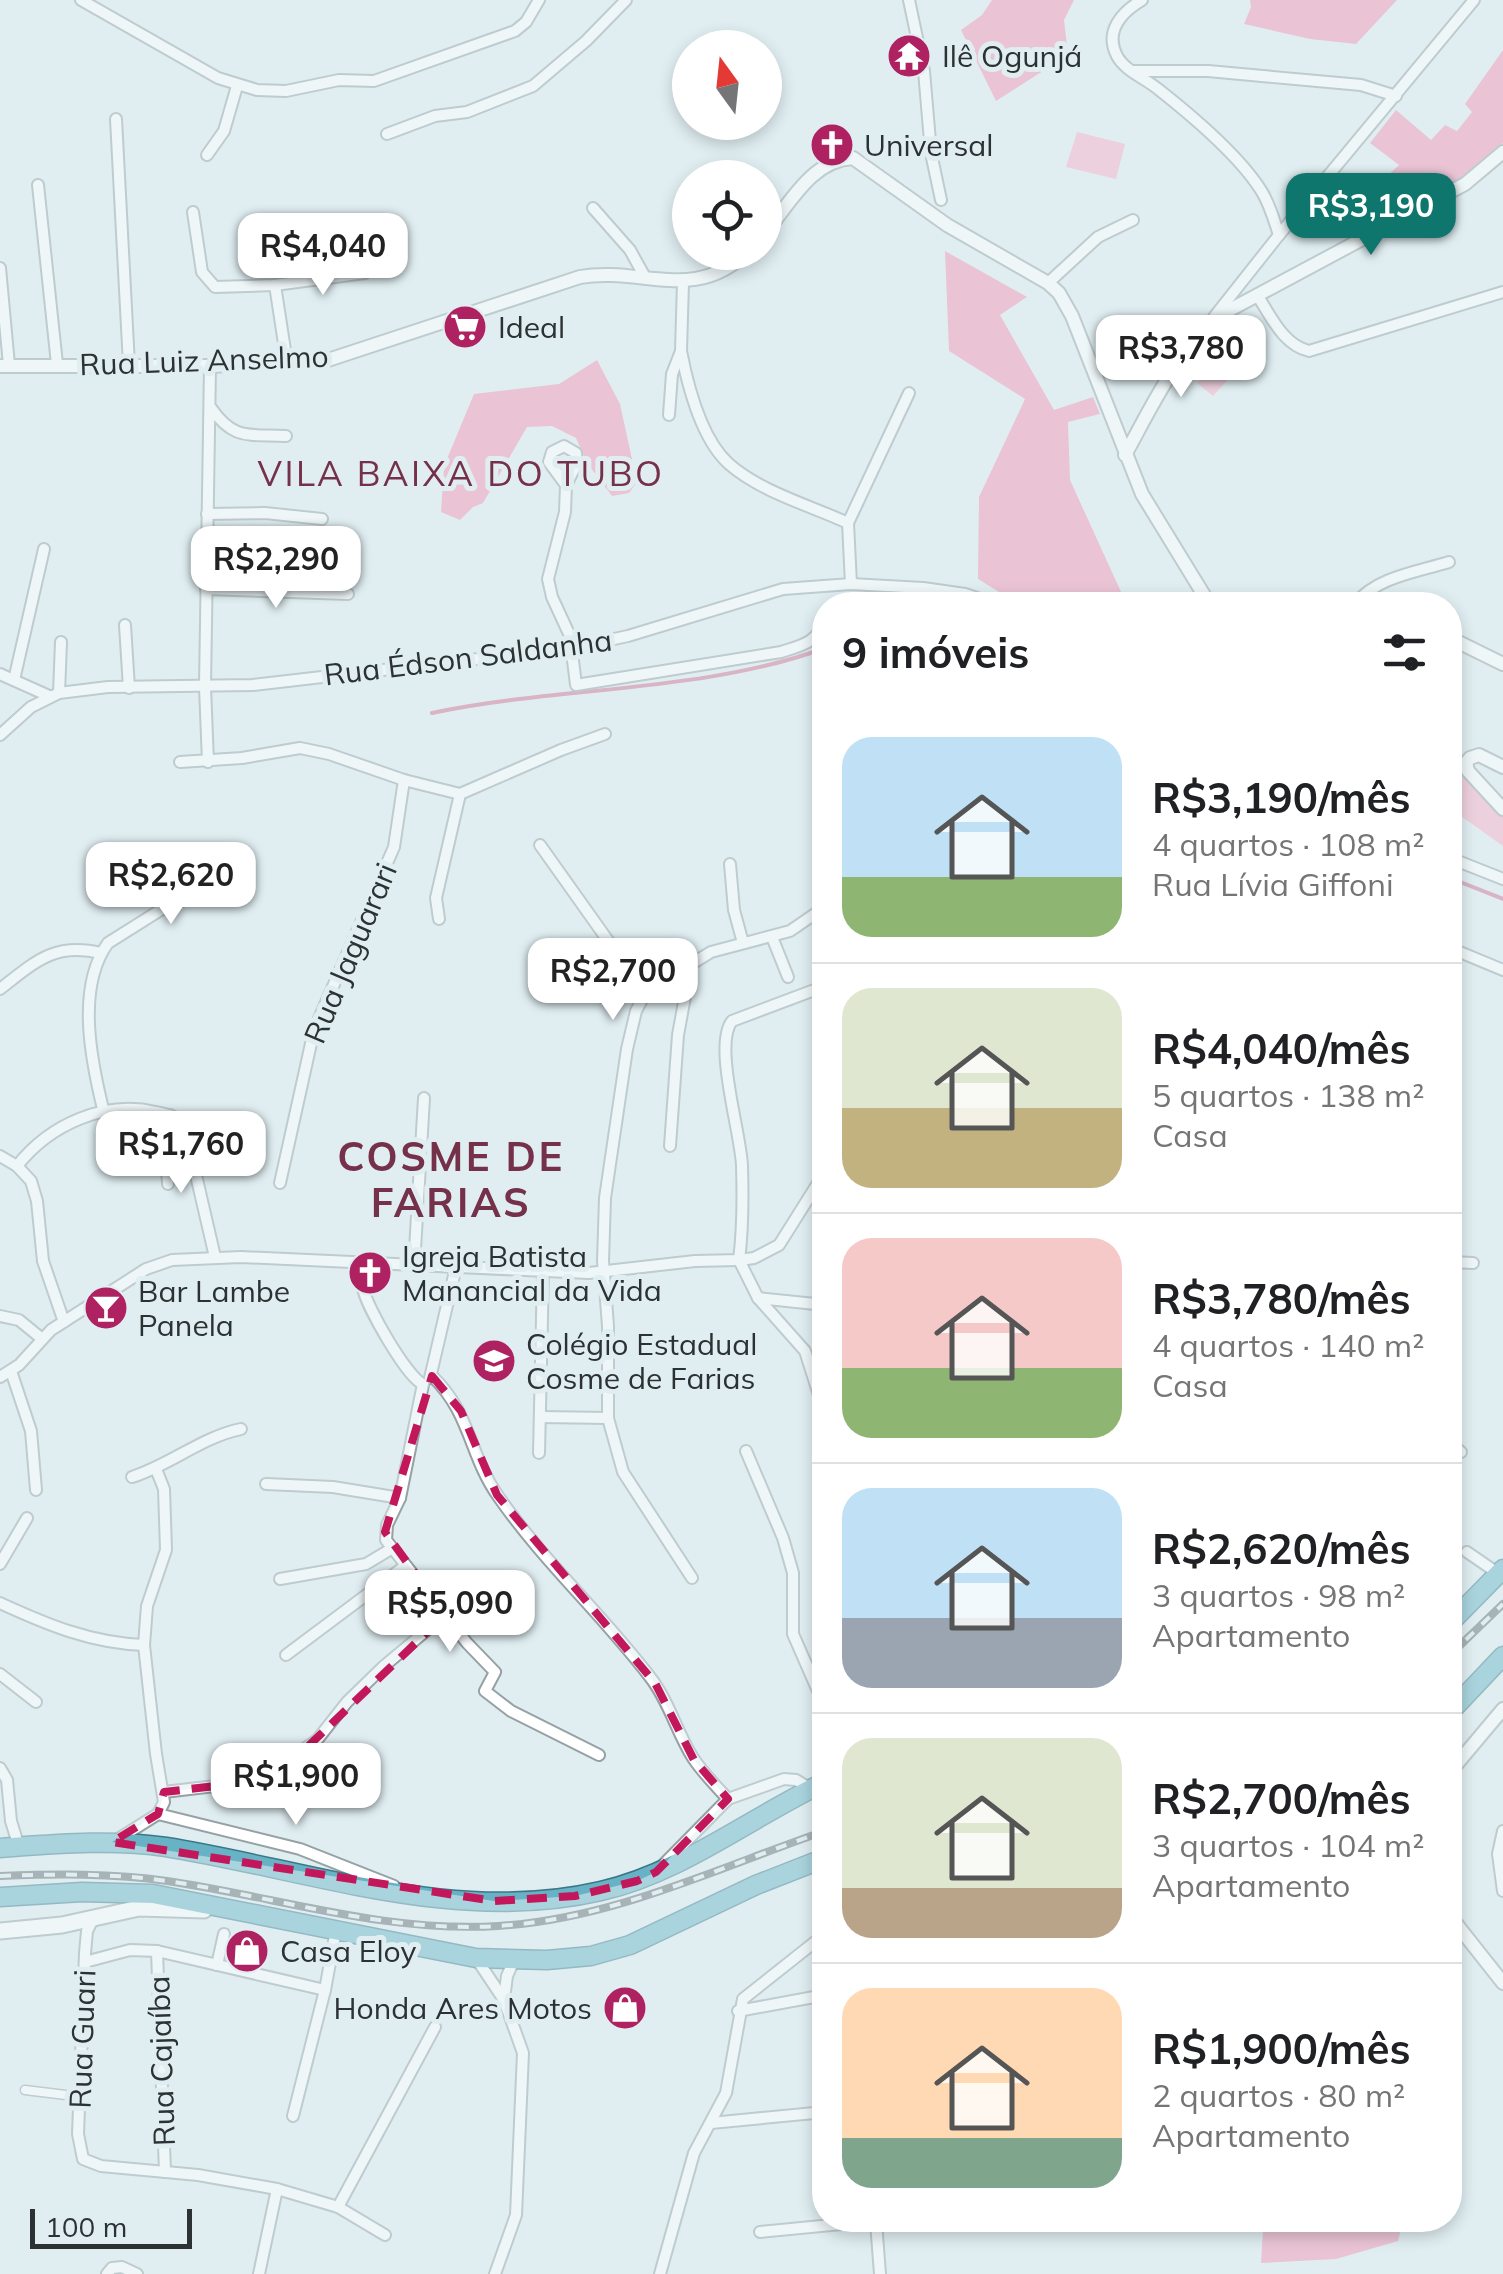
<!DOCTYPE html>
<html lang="pt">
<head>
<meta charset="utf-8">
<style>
	:root { --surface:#fff; --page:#f2f2f2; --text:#202124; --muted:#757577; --line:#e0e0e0; --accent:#0f766e }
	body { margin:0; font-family:Mulish,sans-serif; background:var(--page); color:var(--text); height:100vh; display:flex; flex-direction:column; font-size:38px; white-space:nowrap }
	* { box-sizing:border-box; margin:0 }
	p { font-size:32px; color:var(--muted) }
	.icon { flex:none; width:55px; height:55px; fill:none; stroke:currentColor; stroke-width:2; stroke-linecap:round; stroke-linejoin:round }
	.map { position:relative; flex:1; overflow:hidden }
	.side { position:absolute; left:812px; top:592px; width:650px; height:1640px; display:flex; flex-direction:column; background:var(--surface); border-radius:40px; box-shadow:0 5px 15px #0003 }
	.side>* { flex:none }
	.needle { width:65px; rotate:345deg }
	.controls { position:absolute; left:672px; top:30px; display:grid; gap:20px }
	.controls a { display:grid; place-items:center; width:110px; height:110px; border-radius:50%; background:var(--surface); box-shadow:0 5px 15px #0003; font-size:50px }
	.scale { position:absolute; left:30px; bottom:25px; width:162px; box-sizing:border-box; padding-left:10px; border:5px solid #2c3233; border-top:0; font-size:28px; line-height:35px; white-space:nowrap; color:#2c3233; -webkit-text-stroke:8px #e0eef2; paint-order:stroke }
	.price { position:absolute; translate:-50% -85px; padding:0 22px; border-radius:20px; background:#fff; color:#222; font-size:32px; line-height:65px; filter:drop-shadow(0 2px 5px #0008) }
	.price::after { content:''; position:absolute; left:50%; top:60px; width:30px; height:22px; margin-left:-15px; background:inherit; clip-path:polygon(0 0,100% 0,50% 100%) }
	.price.current { background:var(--accent); color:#fff }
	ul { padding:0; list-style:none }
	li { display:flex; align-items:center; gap:30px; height:250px; padding:0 30px }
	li+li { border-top:2px solid var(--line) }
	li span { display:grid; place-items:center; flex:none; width:280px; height:200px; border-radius:30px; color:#555 }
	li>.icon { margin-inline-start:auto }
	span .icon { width:120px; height:120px; fill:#fffc; stroke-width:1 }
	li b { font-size:42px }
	h2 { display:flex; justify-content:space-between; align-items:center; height:120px; padding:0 30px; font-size:42px }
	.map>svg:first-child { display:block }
</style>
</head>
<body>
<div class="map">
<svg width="1503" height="2274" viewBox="0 0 1503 2274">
	<rect width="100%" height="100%" fill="#e0eef2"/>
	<!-- green -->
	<g fill="#fcaac3">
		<polygon points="1077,132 1125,144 1116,179 1066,167"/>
		<polygon points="1218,360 1234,373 1213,396 1197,383"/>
		<polygon points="1457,760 1503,811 1503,846 1458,814 1461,784"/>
	</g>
	<!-- forest -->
	<g fill="#f590b1">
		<polygon points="992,0 1074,0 1064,20 1068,55 996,101 961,30 982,15"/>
		<polygon points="1250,0 1397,0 1356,44 1310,39 1244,24 1251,7"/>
		<path d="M1503,50v93c-25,37 -96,62 -136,81l-16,-14 48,-45 -29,-22 26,-33 35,30 14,-15 12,6 15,-19 -7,-8z"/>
		<polygon points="945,251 1027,297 1000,315 1054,410 1093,397 1100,414 1068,422 1070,480 1127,605 1020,605 978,579 979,497 1025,399 949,351"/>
		<polygon points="597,360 620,404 637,482 629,493 612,496 587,463 576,438 552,426 527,427 483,503 473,507 460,520 441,512 444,466 474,394 559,384"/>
		<polygon points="1319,2220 1403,2220 1398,2241 1336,2259 1261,2263 1263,2230 1318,2224"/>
	</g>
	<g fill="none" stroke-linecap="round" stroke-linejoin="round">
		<!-- stream -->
		<g stroke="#ce6d8e" stroke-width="4">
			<path d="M432,713c128,-27 270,-20 393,-65"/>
			<polyline points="1450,878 1503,899"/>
		</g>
		<defs>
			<polyline id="pedestrian" points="25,2090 82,2097"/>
			<g id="minor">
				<polyline points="81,0 218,78 257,90 286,91 339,80 374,81 515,31 526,22 539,0"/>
				<polyline points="909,0 924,71 931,153 941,200"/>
				<path d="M1142,0c-20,12 -38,31 -25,56 8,15 28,22 41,33 33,26 82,67 104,103 8,13 12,28 17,43l-65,82"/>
				<polyline points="1133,71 1208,71 1361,85 1396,96"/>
				<polyline points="116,119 129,365"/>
				<polyline points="387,134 435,116 467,112 533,86 586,41 626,0"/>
				<polyline points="207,155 224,131 237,86"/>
				<polyline points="38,185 57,364"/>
				<polyline points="593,208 630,250 646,279"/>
				<polyline points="193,212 202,272 215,287 275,285 365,273"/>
				<polyline points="1279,235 1474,0"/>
				<polyline points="0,268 9,365"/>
				<polyline points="1048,283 1098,237 1133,220"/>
				<polyline points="275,285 287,363"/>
				<path d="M1257,295c14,21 26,50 52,56l194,-59"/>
				<path d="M681,351c7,36 20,88 48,113 32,28 80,41 119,59"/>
				<path d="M211,408c23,33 38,26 75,28"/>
				<polyline points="669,415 672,374 681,351 683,282"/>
				<path d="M566,485l-17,-23 3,-10 12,-6 12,7 1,10 -11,22 -1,27 -17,67 4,18 18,39 6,49 205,-33c22,-7 35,-9 44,-31"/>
				<polyline points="207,514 265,513 322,519"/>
				<polyline points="851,584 848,523 909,393"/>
				<polyline points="206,589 348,594"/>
				<path d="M1356,603c21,-26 61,-31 93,-41"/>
				<polyline points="125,625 129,688"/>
				<polyline points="0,674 49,696"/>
				<polyline points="14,680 44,549"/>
				<polyline points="59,693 61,642"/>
				<polyline points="0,735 31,707 59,693 108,687 253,685 572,648 628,636 783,589 851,584 923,588 965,594 998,605"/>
				<polyline points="180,762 242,758 300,748 329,754 404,780 460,794 561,750 605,734"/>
				<polyline points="208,762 205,687 210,366"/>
				<polyline points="540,845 626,966 639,1001"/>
				<polyline points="1450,858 1503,879"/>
				<polyline points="730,864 734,910 743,943"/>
				<polyline points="439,919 436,898 460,794"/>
				<polyline points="772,937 788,977"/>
				<polyline points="1450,948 1503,970"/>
				<path d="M0,989c35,-27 54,-47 101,-36"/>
				<path d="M103,1109c-12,-49 -27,-122 5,-166l108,-68"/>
				<polyline points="670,1146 678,1035 691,964"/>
				<polyline points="0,1156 17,1166 31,1181 37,1201 43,1261 64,1322"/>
				<path d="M17,1166c33,-42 88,-66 139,-54 15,3 25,5 30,20l29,125"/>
				<polyline points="280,1183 314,1030 394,847 404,780"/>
				<polyline points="168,1184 166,1149 170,1115"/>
				<path d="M739,1260c4,-31 4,-62 3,-94 -1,-33 -29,-121 -10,-145l93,-35"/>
				<polyline points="739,1260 758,1298 805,1351 825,1414"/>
				<polyline points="1450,1262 1473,1263"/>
				<path d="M364,1264c-1,8 -2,16 -1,24 3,18 45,91 60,96l-23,114 -13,27 -1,15 81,103 28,29 -10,19 26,20 88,44"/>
				<polyline points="414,1266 424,1098"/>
				<polyline points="758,1298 825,1305"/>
				<polyline points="0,1316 19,1320 41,1338"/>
				<polyline points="11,1371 31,1431 36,1490"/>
				<path d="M432,1376c39,37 37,79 66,120 45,65 104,118 152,181 19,24 27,56 43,81 10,15 23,28 35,41"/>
				<polyline points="0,1377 19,1365 51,1330 146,1269 172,1260 241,1257 589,1273 695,1261 739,1260 754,1258 779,1245 825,1172"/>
				<polyline points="430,1378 456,1267"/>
				<polyline points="540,1417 608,1418"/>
				<polyline points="1450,1443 1461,1452"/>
				<polyline points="746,1451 783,1538 793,1573 793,1634 825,1707"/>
				<polyline points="539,1453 543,1271"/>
				<path d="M132,1477c38,-12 70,-40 109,-48"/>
				<polyline points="266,1484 333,1487 400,1498"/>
				<polyline points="1467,1552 1499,1574"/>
				<polyline points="0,1564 27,1518"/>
				<polyline points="692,1578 623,1472 608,1418 608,1326 603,1261 605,1198 627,1049 636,1011 646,992 711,952 790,931 825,907"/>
				<polyline points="280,1579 366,1564 391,1549"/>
				<path d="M0,1603c48,22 91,40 144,42"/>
				<polyline points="286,1655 405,1566"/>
				<polyline points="0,1674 36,1702"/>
				<polyline points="0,1768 7,1780 11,1821 19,1847"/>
				<polyline points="164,1792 258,1781 317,1740 347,1702 384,1666 445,1615"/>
				<polyline points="158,1814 300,1849 394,1886"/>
				<polyline points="1503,1831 1498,1854 1503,1891"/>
				<polyline points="115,1841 158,1814 164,1802 156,1754 144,1645 147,1606 166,1550 164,1489 156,1469"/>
				<polyline points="664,1864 728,1799 784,1779 796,1780 811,1789"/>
				<polyline points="93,1919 87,1931 85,1953 78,2134 83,2159 101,2166 198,2175 277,2189 338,2207 385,2235"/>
				<polyline points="157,1951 165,2172"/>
				<polyline points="476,1958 504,2000 523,2053 516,2215 495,2274"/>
				<polyline points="85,1962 130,1950 157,1951 325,1990"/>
				<polyline points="217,1965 224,1934"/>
				<polyline points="504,1999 507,1976 514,1960"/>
				<polyline points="738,2011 825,1995"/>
				<polyline points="293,2116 325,1990 336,1930"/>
				<polyline points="711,2123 825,2112"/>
				<polyline points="338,2207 435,2027"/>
				<polyline points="876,2222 880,2274"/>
				<polyline points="760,2232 883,2220"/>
				<polyline points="107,2274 112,2268 122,2267 137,2274"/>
				<polyline points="259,2274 277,2189"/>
				<polyline points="660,2274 694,2153 726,2093 743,1999 825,1934"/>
			</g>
			<g id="tertiary">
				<path d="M765,233c25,-29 46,-73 88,-75l94,67 101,58 11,10 13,23 70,178 68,111"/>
				<path d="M0,366h210l118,-6 252,-83c60,-11 115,27 167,-25"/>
				<path d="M1125,455c27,-49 54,-108 99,-142l241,-129 38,-32"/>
				<polyline points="1347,605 1374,605"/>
				<polyline points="1450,638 1503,664"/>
				<polyline points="1503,767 1479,755 1470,758 1466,763 1468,771 1503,809"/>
				<polyline points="1450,1772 1503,1709"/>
				<polyline points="1450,1916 1503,1983"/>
			</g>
			<polyline id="secondary" points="0,1931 62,1925 139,1908 204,1910"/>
			<g id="trunk">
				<polyline points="1450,1623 1503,1569"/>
				<polyline points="1450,1712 1503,1656"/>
				<path d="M0,1848c56,-4 111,-9 166,-1 143,23 289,78 435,44 80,-18 150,-74 224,-109"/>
				<polyline points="0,1897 82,1892 153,1894 476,1958 547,1960 591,1956 630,1945 756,1885 825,1858"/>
			</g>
		</defs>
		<!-- pedestrian casing -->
		<use href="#pedestrian" stroke="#95a1a5" stroke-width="11"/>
		<!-- minor casing -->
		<use href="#minor" stroke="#95a1a5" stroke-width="14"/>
		<!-- tertiary casing -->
		<use href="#tertiary" stroke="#95a1a5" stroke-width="16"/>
		<!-- secondary casing -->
		<use href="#secondary" stroke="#95a1a5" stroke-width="19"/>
		<!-- trunk casing -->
		<use href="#trunk" stroke="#3a7888" stroke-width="21"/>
		<!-- pedestrian -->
		<use href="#pedestrian" stroke="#fff" stroke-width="8"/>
		<!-- minor -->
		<use href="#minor" stroke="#fff" stroke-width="10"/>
		<!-- tertiary -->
		<use href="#tertiary" stroke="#fff" stroke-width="12"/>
		<!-- secondary -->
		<use href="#secondary" stroke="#fff" stroke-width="15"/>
		<!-- trunk -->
		<use href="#trunk" stroke="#67b2c4" stroke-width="18"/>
		<defs>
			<g id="rail">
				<polyline points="1450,1655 1503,1604"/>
				<path d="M0,1876c56,-2 111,-3 167,5 110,16 218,52 331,45 115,-7 219,-58 327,-95"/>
			</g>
		</defs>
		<!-- rail casing -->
		<use href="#rail" stroke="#636c6e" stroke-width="8"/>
		<!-- rail -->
		<use href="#rail" stroke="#e0eef2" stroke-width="4" stroke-dasharray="11" stroke-linecap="butt"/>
	</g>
	<!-- marked area -->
	<path d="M0 0H1503V2274H0ZM432,1376l29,35 36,84 158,188 39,77 34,39 -72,73 -19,9 -62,15 -81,5 -382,-59 46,-28 6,-22 94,-11 43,-28 144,-138 -60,-83z" fill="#e0eef2" fill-opacity=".55" fill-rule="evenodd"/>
	<path fill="none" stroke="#c2185b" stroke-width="8" stroke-dasharray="20 12" stroke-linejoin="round" d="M432,1376l29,35 36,84 158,188 39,77 34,39 -72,73 -19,9 -62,15 -81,5 -382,-59 46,-28 6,-22 94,-11 43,-28 144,-138 -60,-83z"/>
	<!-- icons -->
	<defs>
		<symbol id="temple-disc" viewBox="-11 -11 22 22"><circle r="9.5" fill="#ae2261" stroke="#e0eef2"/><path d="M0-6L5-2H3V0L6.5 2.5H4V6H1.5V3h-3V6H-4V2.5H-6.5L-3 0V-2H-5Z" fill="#fff"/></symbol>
		<symbol id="church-disc" viewBox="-11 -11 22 22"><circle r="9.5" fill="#ae2261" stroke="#e0eef2"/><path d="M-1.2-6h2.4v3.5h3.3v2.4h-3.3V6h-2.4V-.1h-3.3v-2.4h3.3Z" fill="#fff"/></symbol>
		<symbol id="supermarket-disc" viewBox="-11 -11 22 22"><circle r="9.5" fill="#ae2261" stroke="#e0eef2"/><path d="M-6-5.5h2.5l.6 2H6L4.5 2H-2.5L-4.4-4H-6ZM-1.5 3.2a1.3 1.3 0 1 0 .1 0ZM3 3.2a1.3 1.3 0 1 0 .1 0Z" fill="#fff"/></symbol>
		<symbol id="bar-disc" viewBox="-11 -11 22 22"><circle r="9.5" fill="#ae2261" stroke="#e0eef2"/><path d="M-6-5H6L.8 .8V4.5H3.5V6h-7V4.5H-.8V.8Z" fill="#fff"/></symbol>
		<symbol id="school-disc" viewBox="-11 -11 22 22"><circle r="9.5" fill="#ae2261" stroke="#e0eef2"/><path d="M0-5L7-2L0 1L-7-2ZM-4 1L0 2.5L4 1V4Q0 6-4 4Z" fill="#fff"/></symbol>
		<symbol id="shop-disc" viewBox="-11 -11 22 22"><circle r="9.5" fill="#ae2261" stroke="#e0eef2"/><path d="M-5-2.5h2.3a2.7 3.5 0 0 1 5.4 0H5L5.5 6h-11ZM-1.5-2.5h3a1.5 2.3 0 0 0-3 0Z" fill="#fff"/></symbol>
	</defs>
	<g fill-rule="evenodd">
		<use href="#temple-disc" x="884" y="31" width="50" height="50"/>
		<use href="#church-disc" x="807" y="120" width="50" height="50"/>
		<use href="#supermarket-disc" x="440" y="302" width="50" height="50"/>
		<use href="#church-disc" x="345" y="1248" width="50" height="50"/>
		<use href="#bar-disc" x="81" y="1283" width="50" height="50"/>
		<use href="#school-disc" x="469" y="1336" width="50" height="50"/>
		<use href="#shop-disc" x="222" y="1926" width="50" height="50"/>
		<use href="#shop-disc" x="600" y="1983" width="50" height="50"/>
	</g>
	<g text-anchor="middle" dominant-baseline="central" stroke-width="10" stroke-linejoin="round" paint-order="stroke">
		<!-- poi labels -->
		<g font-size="30" fill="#2c3233" stroke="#e0eef2" text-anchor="start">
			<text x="942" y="56">Ilê Ogunjá</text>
			<text x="864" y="145">Universal</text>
			<text x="498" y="327">Ideal</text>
			<text x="402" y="1256">Igreja Batista<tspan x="402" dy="34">Manancial da Vida</tspan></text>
			<text x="138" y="1291">Bar Lambe<tspan x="138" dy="34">Panela</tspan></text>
			<text x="526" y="1344">Colégio Estadual<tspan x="526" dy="34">Cosme de Farias</tspan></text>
			<text x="280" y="1951">Casa Eloy</text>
			<text x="592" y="2008" text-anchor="end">Honda Ares Motos</text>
		</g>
		<!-- street labels -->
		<g font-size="30" fill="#2c3233" stroke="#e0eef2">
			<text transform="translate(204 360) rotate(-2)">Rua Luiz Anselmo</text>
			<text transform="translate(468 657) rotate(-7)">Rua Édson Saldanha</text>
			<text transform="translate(350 953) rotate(-67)">Rua Jaguarari</text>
			<text transform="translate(82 2039) rotate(-88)">Rua Guari</text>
			<text transform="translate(161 2061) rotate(-92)">Rua Cajaíba</text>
		</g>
		<!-- quarter labels -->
		<g font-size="35" letter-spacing="2.5" fill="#76314a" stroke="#e0eef2">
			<text x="461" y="473">VILA BAIXA DO TUBO</text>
		</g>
		<!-- district labels -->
		<g font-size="40" font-weight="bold" letter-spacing="2.5" fill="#76314a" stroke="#e0eef2">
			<text x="451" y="1156">COSME DE<tspan x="451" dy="46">FARIAS</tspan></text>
		</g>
	</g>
</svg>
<div class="controls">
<a><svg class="needle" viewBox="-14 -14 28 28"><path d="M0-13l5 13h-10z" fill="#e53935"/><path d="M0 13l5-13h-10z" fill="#757577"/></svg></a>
<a><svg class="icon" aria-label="locate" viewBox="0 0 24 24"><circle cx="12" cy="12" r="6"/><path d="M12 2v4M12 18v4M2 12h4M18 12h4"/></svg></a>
</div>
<div class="scale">100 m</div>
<b class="price current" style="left:1371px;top:258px">R$3,190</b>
<b class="price" style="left:323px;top:298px">R$4,040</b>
<b class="price" style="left:1181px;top:400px">R$3,780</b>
<b class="price" style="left:276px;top:611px">R$2,290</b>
<b class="price" style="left:171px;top:927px">R$2,620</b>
<b class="price" style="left:613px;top:1023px">R$2,700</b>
<b class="price" style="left:181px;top:1196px">R$1,760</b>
<b class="price" style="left:450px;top:1655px">R$5,090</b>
<b class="price" style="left:296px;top:1828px">R$1,900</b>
<section class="side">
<h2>9 imóveis<svg class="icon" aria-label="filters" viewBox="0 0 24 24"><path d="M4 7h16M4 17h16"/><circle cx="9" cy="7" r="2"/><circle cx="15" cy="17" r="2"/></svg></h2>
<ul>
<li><span style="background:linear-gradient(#bfe0f5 70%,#8fb573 0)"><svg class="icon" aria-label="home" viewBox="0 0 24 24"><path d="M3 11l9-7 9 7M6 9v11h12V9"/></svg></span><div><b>R$3,190/mês</b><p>4 quartos · 108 m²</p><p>Rua Lívia Giffoni</p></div></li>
<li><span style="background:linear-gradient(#dfe7d0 60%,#c2b280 0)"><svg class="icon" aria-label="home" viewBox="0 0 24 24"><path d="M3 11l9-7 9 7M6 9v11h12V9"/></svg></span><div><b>R$4,040/mês</b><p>5 quartos · 138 m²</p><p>Casa</p></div></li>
<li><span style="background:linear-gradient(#f6c9c9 65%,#8fb573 0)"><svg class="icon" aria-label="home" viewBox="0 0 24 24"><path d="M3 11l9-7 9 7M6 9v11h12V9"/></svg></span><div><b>R$3,780/mês</b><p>4 quartos · 140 m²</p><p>Casa</p></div></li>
<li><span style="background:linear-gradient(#bfe0f5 65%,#9aa5b1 0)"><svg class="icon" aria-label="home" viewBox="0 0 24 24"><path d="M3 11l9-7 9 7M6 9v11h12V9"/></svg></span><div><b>R$2,620/mês</b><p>3 quartos · 98 m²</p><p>Apartamento</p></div></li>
<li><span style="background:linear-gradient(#dfe7d0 75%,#b9a48a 0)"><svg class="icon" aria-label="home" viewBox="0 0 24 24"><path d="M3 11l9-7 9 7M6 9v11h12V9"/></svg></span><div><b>R$2,700/mês</b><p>3 quartos · 104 m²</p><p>Apartamento</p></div></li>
<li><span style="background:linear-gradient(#ffd9b3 75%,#7fa58c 0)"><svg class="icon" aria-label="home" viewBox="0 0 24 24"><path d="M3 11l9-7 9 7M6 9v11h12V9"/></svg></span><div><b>R$1,900/mês</b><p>2 quartos · 80 m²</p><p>Apartamento</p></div></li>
</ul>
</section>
</div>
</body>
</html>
